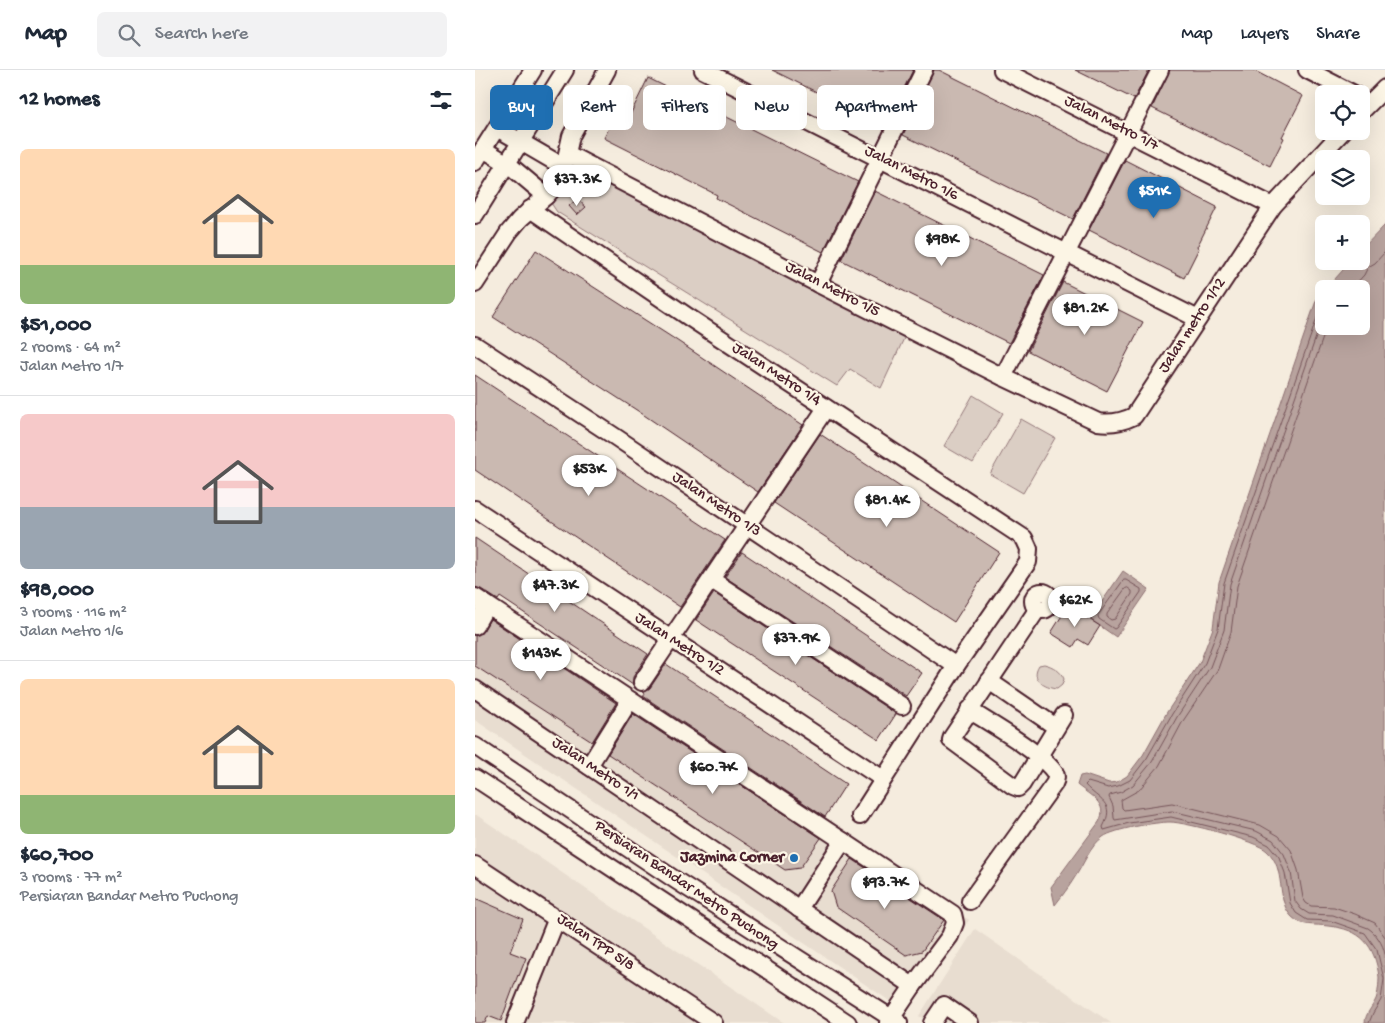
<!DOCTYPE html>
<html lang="en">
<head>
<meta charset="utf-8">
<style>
	:root { --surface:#fff; --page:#f2f2f3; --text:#1f2937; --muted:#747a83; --line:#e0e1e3; --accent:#1f6fb2 }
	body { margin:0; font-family:"Gochi Hand",sans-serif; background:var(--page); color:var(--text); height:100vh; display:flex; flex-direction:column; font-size:19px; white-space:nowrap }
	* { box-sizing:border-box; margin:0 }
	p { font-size:16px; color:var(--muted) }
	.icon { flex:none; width:28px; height:28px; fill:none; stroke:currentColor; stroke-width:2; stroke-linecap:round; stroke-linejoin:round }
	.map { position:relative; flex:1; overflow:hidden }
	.sheet { display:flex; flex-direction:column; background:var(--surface); width:475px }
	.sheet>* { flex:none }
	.hud { position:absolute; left:15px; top:15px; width:475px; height:45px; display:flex; gap:10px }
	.buttons { position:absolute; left:840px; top:15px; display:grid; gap:10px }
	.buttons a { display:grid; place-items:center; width:55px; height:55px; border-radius:8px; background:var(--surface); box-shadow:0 5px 20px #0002; font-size:25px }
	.price { position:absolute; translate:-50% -42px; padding:0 11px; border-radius:18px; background:#fff; color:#222; font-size:16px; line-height:32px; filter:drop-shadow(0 1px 2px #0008) }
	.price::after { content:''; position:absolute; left:50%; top:30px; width:15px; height:11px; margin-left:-8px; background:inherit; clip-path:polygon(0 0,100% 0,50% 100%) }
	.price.selected { background:var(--accent); color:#fff }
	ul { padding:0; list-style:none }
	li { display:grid; align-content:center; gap:10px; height:265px; padding:0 20px }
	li+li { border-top:1px solid var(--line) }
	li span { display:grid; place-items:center; height:155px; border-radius:8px; color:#555 }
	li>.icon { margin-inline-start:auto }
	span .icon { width:90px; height:90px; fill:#fffc; stroke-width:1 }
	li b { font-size:21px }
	h2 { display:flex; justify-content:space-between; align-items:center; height:60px; padding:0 20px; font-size:21px }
	.pill { padding:0 18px; border-radius:8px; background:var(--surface); box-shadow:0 5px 20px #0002; font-size:18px; line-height:45px }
	.pill.selected { background:var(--accent); color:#fff }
	header { display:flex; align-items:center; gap:30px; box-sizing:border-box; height:70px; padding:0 25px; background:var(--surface); border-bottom:1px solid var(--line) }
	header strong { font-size:24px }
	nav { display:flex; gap:28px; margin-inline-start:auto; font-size:18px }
	.search { width:350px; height:45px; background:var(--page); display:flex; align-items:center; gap:12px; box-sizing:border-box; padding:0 18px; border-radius:8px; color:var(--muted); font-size:19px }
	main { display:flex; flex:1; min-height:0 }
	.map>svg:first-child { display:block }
</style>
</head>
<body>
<header>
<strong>Map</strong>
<div class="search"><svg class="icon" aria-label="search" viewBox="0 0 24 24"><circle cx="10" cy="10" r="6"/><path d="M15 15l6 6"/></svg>Search here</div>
<nav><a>Map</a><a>Layers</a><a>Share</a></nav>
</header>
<main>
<section class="sheet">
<h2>12 homes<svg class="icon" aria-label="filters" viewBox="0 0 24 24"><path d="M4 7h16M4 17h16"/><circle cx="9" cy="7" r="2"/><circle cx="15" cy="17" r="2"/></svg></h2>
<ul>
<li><span style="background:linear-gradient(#ffd9b3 75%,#8fb573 0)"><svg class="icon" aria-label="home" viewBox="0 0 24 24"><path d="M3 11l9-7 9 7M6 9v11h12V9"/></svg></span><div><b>$51,000</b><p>2 rooms · 64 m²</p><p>Jalan Metro 1/7</p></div></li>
<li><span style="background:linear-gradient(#f6c9c9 60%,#9aa5b1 0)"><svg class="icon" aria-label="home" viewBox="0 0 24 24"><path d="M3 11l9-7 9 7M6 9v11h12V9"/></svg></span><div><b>$98,000</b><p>3 rooms · 116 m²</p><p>Jalan Metro 1/6</p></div></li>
<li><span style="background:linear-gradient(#ffd9b3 75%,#8fb573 0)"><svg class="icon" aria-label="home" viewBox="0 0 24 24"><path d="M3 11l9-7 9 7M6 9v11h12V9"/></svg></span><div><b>$60,700</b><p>3 rooms · 77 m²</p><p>Persiaran Bandar Metro Puchong</p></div></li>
</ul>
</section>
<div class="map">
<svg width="910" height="953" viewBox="0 0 910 953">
	<rect width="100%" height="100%" fill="#f5ecde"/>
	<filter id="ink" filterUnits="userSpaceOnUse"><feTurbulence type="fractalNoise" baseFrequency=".02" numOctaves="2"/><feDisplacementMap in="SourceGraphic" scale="10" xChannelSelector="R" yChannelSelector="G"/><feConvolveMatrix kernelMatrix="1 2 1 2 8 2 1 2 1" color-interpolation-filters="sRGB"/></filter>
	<g filter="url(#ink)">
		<!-- built -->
		<g fill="#e8ddd0">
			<polygon points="0,523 494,850 431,942 0,650"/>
			<polygon points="0,744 309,953 0,953"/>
			<polygon points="500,859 636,953 454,953 444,946"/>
		</g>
		<!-- green -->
		<g fill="#dbcec4" stroke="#927678">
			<path d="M103,106l14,2 20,8 294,148 -25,54 -31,-19 -13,17 -280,-174 -6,-9c6,-16 11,-22 27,-27z"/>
			<polygon points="498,325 528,343 498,393 469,376"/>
			<polygon points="546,349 580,368 548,423 515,404"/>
			<path d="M569,594c9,2 17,7 20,15l-2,6 -5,4c-13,-1 -27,-10 -18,-24z"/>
		</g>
		<!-- water -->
		<g fill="#b8a39e" stroke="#8c6e70">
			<path d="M910,155v798h-20c0,-9 7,-15 11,-24 2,-5 3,-16 3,-22 -4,-32 -18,-48 -51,-51 -13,-2 -26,1 -36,-9 -17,-17 -5,-48 -25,-66 -10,-10 -82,-29 -97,-29 -14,0 -56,7 -67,15 -13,9 -19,27 -28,40 -6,10 -13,19 -20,28l-4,-18 48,-65c10,-19 -9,-26 -22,-37l3,-9 5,-1 24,8 8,-1 10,-6 16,-21 24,-43 33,-50 13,-34 6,-46 98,-284 7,-7v35h37v-37h-35l25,-28h10v-11z"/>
			<polygon points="648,501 674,519 641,567 615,549"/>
		</g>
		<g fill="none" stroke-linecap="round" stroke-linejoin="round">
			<!-- shore -->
			<g stroke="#765459" stroke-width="1">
				<polyline points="876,219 889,205 893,197 900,193 910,182"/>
				<path d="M849,228l-100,285 -6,46 -13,34 -33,51 -25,44 -17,22 -12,6 -10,2 -20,-6 -3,3c14,16 31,17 18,42l1,3 25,-7 42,-6 82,20 16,8 10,12 6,16 5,30 6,10 11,7 24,1 34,12 12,17 7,29 -3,21 -8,13 -4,10"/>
				<path d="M849,244l-94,270 -6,46 -14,37 -33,50 -25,45 -19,23 -12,7 -11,3 -1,2 4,9 1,12 1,2 57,-9 84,20 17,9 11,14 7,18 4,29 6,8 8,5 24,1 35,13c8,5 15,16 17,26"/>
				<polyline points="852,256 762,516 756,562 743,599 708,651 684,696 664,720 646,730 647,738 649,740 697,733 785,755 804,766 816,780 823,800 828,828 831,833 836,836 859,837 880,844 900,853 910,867"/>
				<polygon points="649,510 651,510 666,519 666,522 641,558 639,559 624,549 623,546"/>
				<polygon points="653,518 657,521 657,524 640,549 636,550 632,547 632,544 650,519"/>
			</g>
		</g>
		<!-- building -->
		<g fill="#cab9b1" stroke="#4a1f2b">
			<polygon points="297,0 438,0 410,56"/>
			<polygon points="459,0 464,0 631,83 598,149 430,66 428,65"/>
			<polygon points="600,0 674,0 659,29"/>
			<polygon points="695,0 778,0 828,26 807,67 809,68 795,96 677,38"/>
			<polygon points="173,8 383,112 348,182 241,128 242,125 129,68 143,40 155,45"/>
			<polygon points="650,90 742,137 722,177 724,178 709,208 614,160"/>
			<polygon points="400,121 569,205 534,273 366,190"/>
			<polygon points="102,129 111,137 102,145 94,136"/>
			<polygon points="61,180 198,268 328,355 283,422 163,341 18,247"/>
			<polygon points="588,212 668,252 632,321 553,281"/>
			<polygon points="0,305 250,470 205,537 0,400"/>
			<polygon points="345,364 524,482 479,552 299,433"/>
			<polygon points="0,468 173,584 158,607 158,615 25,527 23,530 6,519 0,517"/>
			<polygon points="267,482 447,603 431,626 250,507"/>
			<polygon points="239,523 421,644 404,670 221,550"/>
			<polygon points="593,536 625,556 613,575 603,569 598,577 576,563"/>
			<polygon points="15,549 141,633 117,672 0,596 0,566 8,561"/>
			<polygon points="191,594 371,714 350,747 168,626 170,623 168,622 175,618"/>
			<polygon points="158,644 346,768 325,798 310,800 133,684"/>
			<polygon points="377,789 469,850 447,881 431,885 361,837 356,821"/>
			<polygon points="0,828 48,849 35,882 51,888 44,906 43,905 26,951 13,946 10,953 0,953"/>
		</g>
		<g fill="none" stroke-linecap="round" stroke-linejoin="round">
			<defs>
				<g id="minor">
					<polyline points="228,0 723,249"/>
					<polyline points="527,0 798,136"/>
					<polyline points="832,0 879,24"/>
					<polyline points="886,42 910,18"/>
					<polyline points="22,58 89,97"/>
					<polyline points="8,79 33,94 71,126"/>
					<path d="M93,84l250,130 185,93 95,45c14,2 24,0 36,-6l139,-210 70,-75"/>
					<polyline points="0,92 58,0"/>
					<polyline points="55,139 215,248 549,468 554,479 553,492 481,596 385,746"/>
					<polyline points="0,145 90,0"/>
					<polyline points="0,214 34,162 45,149 71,126 83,113 89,97 96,66 132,0"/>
					<polyline points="343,214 449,0"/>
					<polyline points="0,275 139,366 481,596"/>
					<polyline points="528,307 685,0"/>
					<polyline points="0,439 408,709"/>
					<polyline points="237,510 427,636"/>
					<circle cx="567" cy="531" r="9"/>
					<polyline points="0,527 478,844 480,853 475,866 438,916 413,953"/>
					<polyline points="562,540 477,667 476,670 538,716 543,718 547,714 589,645"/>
					<polyline points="0,556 12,535"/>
					<polyline points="514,611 581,657"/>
					<polyline points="167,612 351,338"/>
					<polyline points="0,619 438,916"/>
					<path d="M494,640c22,14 73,43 86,63 2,4 1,7 -1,11l-84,117"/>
					<polyline points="0,676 202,811 424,953"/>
					<polyline points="114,696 155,630"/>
					<polyline points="0,708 373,953"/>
					<polyline points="0,795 239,953"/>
					<polyline points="324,839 368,771"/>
					<polyline points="40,953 82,848"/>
					<polyline points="457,953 469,935 495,953"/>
				</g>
			</defs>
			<!-- minor casing -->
			<use href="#minor" stroke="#4a1f2b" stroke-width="20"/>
			<!-- minor -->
			<use href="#minor" stroke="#fcf5e5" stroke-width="16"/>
		</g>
	</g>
	<!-- markers -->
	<circle fill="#1f6fb2" stroke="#fcf5e5" stroke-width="2" cx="319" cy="788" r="5"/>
	<g text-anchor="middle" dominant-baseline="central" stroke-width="4.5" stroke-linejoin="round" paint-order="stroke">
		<!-- street labels -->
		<g font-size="16" fill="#4a1f2b" stroke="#fcf5e5">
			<text transform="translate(636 54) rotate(27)">Jalan Metro 1/7</text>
			<text transform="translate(436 104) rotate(27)">Jalan Metro 1/6</text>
			<text transform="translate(357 220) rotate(27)">Jalan Metro 1/5</text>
			<text transform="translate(718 256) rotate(-57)">Jalan metro 1/12</text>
			<text transform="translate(301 305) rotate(33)">Jalan Metro 1/4</text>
			<text transform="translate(241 435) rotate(34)">Jalan Metro 1/3</text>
			<text transform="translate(204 575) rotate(33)">Jalan Metro 1/2</text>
			<text transform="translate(120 700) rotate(34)">Jalan Metro 1/1</text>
			<text transform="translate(211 816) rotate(34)">Persiaran Bandar Metro Puchong</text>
			<text transform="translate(120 873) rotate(34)">Jalan TPP 5/8</text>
		</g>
		<!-- poi labels -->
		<g font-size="16" font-weight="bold" fill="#4a1f2b" stroke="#fcf5e5" text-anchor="end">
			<text x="309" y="788">Jazmina Corner</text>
		</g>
	</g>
</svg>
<div class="buttons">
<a><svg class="icon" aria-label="locate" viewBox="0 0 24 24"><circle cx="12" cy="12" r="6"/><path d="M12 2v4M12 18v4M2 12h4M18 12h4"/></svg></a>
<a><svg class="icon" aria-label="layers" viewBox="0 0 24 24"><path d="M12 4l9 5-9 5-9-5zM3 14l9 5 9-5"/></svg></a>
<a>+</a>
<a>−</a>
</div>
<b class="price" style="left:102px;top:137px">$37.3K</b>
<b class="price selected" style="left:679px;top:149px">$51K</b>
<b class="price" style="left:467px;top:197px">$98K</b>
<b class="price" style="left:610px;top:266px">$81.2K</b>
<b class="price" style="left:114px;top:427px">$53K</b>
<b class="price" style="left:412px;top:458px">$81.4K</b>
<b class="price" style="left:80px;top:543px">$47.3K</b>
<b class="price" style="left:600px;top:558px">$62K</b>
<b class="price" style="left:321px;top:596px">$37.9K</b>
<b class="price" style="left:66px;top:611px">$143K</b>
<b class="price" style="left:238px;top:725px">$60.7K</b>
<b class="price" style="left:410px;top:840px">$93.7K</b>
<div class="hud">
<a class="pill selected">Buy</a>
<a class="pill">Rent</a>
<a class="pill">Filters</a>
<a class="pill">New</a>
<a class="pill">Apartment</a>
</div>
</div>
</main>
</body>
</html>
